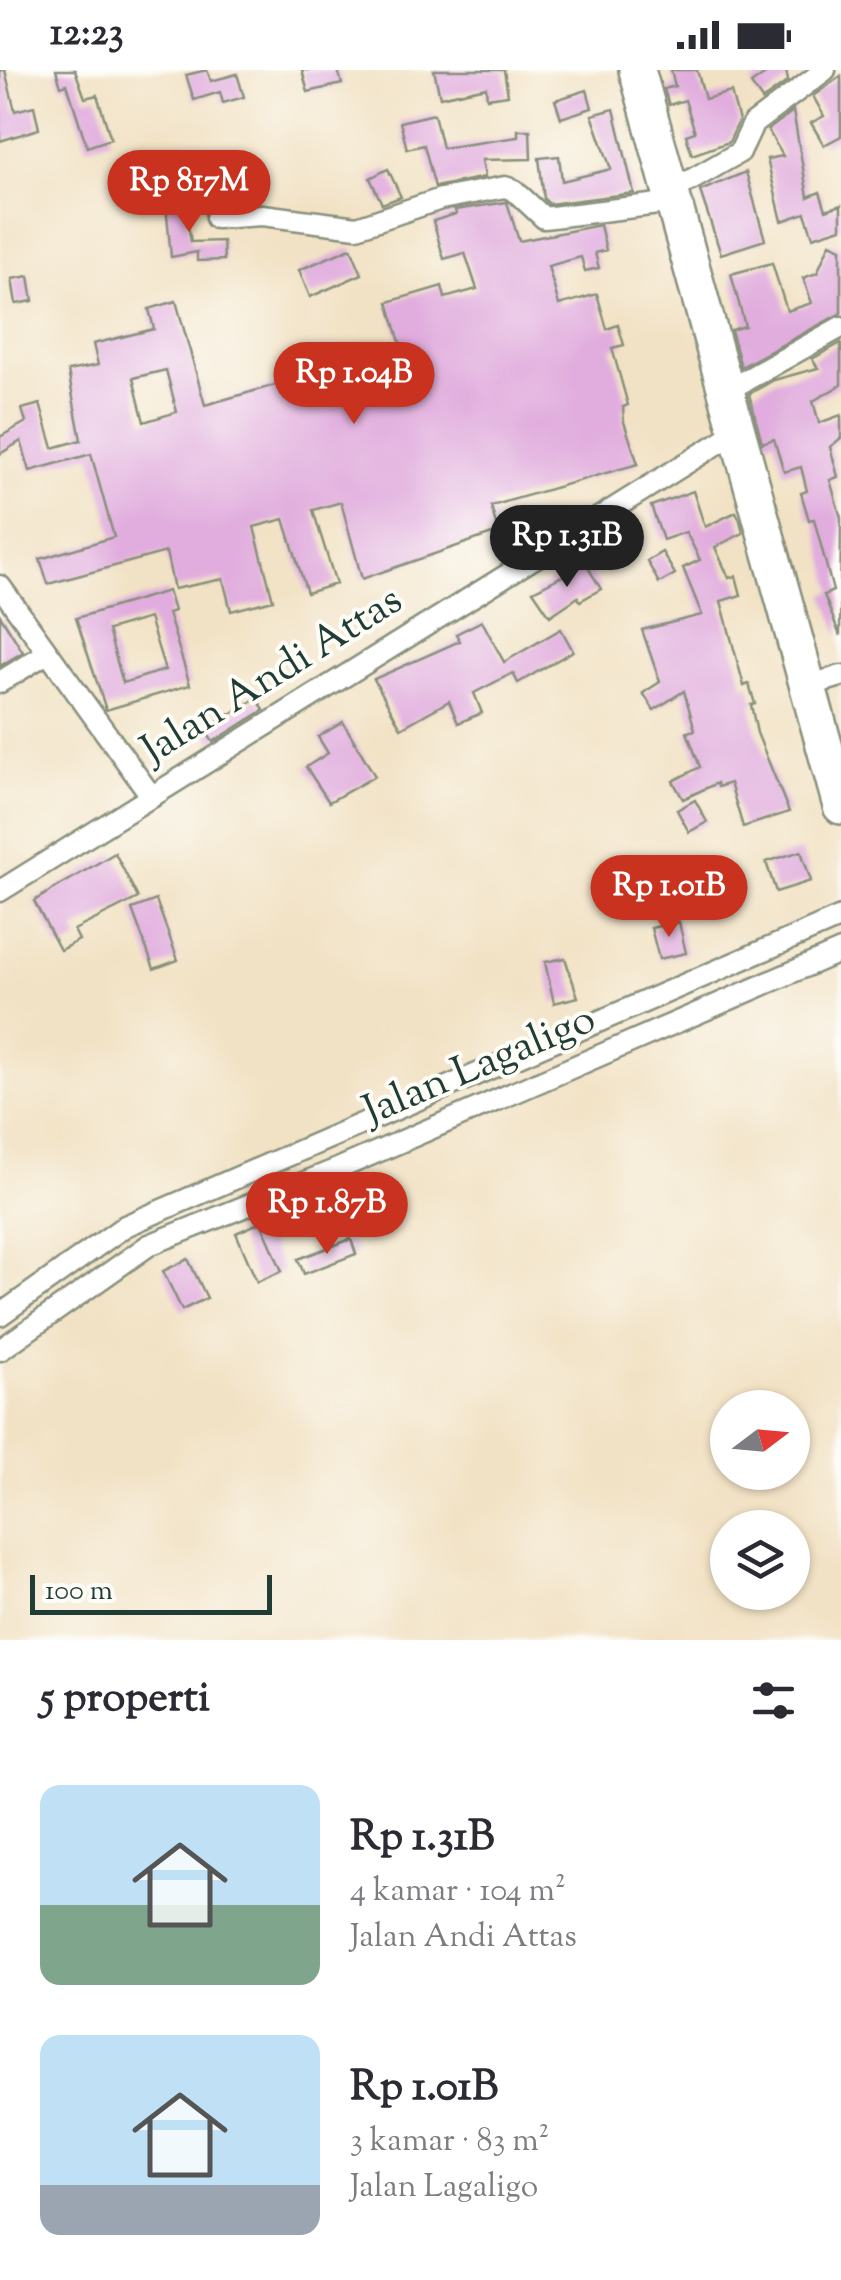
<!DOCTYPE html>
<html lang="id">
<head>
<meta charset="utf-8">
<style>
	:root { --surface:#fff; --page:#f2f2f3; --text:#2b2b33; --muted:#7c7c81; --accent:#c8321e }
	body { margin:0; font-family:"Sorts Mill Goudy",serif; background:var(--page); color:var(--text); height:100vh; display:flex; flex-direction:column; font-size:38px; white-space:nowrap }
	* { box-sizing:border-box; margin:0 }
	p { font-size:32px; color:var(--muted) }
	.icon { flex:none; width:55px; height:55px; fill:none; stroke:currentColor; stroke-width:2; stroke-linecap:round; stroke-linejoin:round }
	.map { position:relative; height:1570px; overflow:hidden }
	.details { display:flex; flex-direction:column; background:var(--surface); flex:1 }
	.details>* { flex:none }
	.needle { width:65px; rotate:74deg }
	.buttons { position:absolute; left:710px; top:1320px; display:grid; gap:20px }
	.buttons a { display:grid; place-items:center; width:100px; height:100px; border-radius:50%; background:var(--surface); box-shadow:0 2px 8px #0004; font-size:50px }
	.scale { position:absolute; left:30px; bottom:25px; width:242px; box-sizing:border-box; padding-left:10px; border:5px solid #1f3d34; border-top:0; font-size:28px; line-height:35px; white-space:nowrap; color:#1f3d34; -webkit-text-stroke:8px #fdfcf7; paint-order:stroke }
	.price { position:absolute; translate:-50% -85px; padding:0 22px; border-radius:35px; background:var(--accent); color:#fff; font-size:32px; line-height:65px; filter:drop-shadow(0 2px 5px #0008) }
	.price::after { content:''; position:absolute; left:50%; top:60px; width:30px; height:22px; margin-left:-15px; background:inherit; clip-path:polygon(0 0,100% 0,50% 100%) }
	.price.selected { background:#222; color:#fff }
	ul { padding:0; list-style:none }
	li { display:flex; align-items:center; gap:30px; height:250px; padding:0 40px }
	li span { display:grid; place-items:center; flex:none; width:280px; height:200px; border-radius:20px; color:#555 }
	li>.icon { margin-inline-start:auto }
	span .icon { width:120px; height:120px; fill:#fffc; stroke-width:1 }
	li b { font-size:42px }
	h2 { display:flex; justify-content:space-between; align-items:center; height:120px; padding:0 40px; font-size:42px }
	.status { display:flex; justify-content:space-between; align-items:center; height:70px; padding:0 50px; background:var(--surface); direction:ltr }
	.status svg { height:28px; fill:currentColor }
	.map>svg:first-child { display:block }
</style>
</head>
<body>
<div class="status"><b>12:23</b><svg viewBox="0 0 49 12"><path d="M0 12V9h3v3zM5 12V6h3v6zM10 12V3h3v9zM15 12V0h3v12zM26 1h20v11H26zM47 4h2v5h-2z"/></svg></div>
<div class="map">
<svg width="841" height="1570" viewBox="0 0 841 1570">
	<rect width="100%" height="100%" fill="#fdfcf7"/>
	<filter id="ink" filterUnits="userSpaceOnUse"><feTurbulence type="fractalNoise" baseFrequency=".01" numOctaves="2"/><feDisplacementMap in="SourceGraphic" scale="20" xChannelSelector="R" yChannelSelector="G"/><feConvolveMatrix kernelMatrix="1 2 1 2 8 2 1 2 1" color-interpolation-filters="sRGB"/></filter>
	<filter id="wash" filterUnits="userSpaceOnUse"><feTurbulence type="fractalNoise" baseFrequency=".0048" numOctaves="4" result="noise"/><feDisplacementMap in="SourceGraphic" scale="40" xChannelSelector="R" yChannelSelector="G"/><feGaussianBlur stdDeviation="2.25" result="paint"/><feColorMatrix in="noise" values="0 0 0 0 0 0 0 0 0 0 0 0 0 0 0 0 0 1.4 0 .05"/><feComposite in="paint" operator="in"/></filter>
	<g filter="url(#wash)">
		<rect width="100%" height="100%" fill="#f2e2c5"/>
		<g id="blocks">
			<!-- building -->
			<g fill="#e1adde" fill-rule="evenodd">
				<polygon points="0,0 5,0 15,41 34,36 39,59 0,71"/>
				<polygon points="56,0 75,0 85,28 97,25 111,69 87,77 67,14 61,16"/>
				<polygon points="207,0 211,11 237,4 244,27 223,33 220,22 194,30 186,5"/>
				<polygon points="302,0 338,0 342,14 308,22"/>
				<polygon points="434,0 504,0 508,25 487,28 486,17 440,27"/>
				<polygon points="671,0 697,0 705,29 731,22 739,51 729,72 692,85 686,65 695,62 685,30 669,35 664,19 675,16"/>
				<polygon points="771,0 786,0 788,11 762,30 751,14"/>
				<polygon points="841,6 841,66 824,75 811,53 824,46 813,26"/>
				<polygon points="587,20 592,38 561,48 555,30"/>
				<polygon points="614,39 634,123 549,134 544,129 539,88 559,86 562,111 611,99 592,45"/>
				<polygon points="793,41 808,127 820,122 826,140 841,135 841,158 813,167 805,143 782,151 767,89 783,86 768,60"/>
				<polygon points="434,44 442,78 518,67 518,60 530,60 531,89 482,90 485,107 435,117 424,75 407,79 400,52"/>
				<polygon points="388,99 401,127 382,134 370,108"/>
				<polygon points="746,102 765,170 721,184 700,121"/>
				<polygon points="188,129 191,142 186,143 191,172 223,171 224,190 197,191 197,182 171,187 166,134"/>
				<path d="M507,132l12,39 81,-16 6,25 -11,3 4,15 -14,3 -4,-14 -33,9 11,39 38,-11 10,35 11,-4 6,20 -12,3 16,57 -5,2 1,15 14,42 -147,42 7,26 -136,47 -21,-77 -28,8 23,74 -29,9 -23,-74 -30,8 19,73 -42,11 -8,-32 -49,10 -8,-37 -118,32 -8,-25 74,-22 -23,-83 -61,17 -9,-30 -21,13v-17l26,-15 -4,-13 18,-5 13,44 28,-8 -13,-69 30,-6 -5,-21 61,-15 -5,-20 27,-8 29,104 197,-56 -14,-47 54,-16 3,12 32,-9 -12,-36 -21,6 -11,-38 23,-7 -1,-4zM166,300l11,42 -33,10 -11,-44z"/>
				<polygon points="830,173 841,178 841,243 741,297 731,260 745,256 731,204 772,193 787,241 812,233 803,208 817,203"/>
				<polygon points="351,178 362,204 310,227 299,200"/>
				<polygon points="29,206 33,231 16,234 12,209"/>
				<polygon points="841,273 841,315 813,331 819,353 841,345 841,368 830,377 838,407 830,410 841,448 840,566 824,525 833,521 814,449 809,450 801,423 807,421 801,397 784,402 774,369 762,373 749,324 774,310 818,298 812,289"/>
				<polygon points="693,421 705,457 736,442 740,450 743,463 715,477 729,508 736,506 741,525 721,531 744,616 749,614 755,634 751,635 757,663 789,742 743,757 730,713 718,717 717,713 683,729 673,711 700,697 687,662 695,660 684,621 654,640 643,623 660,612 642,560 702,545 683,498 700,490 686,462 663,470 651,436"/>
				<polygon points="662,482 675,504 659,513 647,491"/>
				<polygon points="586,494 601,519 580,531 578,527 550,546 533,521"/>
				<path d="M168,521l6,20 -6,2 22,72 -84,25 -30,-92zM149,548l16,52 -42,13 -15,-53z"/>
				<polygon points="0,545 23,582 0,596"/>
				<polygon points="482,551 504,592 561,559 573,581 518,613 513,603 474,623 482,643 458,653 449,631 401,658 374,609 460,571 456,564"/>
				<polygon points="257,628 264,640 213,672 205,660"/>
				<polygon points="343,652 375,706 329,732 306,697 328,683 318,667"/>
				<polygon points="695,730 707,752 689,762 677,740"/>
				<polygon points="801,781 811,811 776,822 766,792"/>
				<polygon points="115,783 138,828 74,860 79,870 60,880 34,831"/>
				<polygon points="156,830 178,890 154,899 132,839"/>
				<polygon points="679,852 686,883 659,889 651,858"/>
				<polygon points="565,888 578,927 554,933 545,892"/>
				<polygon points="261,1152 282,1201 257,1212 236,1163"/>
				<polygon points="351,1169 356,1184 304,1204 298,1189"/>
				<polygon points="188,1189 207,1228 182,1240 163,1201"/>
			</g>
		</g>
	</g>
	<g filter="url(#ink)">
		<use href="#blocks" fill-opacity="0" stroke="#88907c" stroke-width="2.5"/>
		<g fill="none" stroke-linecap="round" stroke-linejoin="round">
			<defs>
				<g id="street">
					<polyline points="672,121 740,82 753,54 825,0"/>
					<polyline points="216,148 262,145 357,157 441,129 505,117 514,120 544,148 675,132"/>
					<polyline points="728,320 841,257"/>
					<polyline points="0,516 152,727"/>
					<polyline points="0,612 47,583"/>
					<polyline points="808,616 841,606"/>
					<polyline points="0,821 738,361"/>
					<polyline points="0,1245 125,1156 841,847"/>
					<polyline points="0,1280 149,1175 340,1098 841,881"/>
				</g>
				<polyline id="highway" points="637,0 841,736"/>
			</defs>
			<!-- street casing -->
			<use href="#street" stroke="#88907c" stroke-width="25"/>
			<!-- highway casing -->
			<use href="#highway" stroke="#88907c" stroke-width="40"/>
			<!-- street -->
			<use href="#street" stroke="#fff" stroke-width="20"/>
			<!-- highway -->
			<use href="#highway" stroke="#fff" stroke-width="35"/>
		</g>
	</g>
	<g text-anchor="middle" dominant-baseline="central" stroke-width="8" stroke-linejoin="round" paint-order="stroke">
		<!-- street labels -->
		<g font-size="42" fill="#1f3d34" stroke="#fdfcf7">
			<text transform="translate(273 607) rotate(-32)">Jalan Andi Attas</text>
			<text transform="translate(480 997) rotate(-23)">Jalan Lagaligo</text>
		</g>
	</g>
</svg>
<div class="buttons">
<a><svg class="needle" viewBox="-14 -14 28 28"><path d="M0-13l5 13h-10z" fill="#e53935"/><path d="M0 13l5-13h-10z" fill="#7c7c81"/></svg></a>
<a><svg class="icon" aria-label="layers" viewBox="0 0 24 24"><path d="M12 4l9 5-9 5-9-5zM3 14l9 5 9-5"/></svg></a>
</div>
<div class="scale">100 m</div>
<b class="price" style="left:189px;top:165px">Rp 817M</b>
<b class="price" style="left:354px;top:357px">Rp 1.04B</b>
<b class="price selected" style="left:567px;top:520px">Rp 1.31B</b>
<b class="price" style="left:669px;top:870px">Rp 1.01B</b>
<b class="price" style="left:327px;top:1187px">Rp 1.87B</b>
</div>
<section class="details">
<h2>5 properti<svg class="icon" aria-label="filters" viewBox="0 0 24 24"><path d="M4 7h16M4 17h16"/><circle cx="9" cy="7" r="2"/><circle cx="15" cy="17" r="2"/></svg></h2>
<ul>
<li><span style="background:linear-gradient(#bfe0f5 60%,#7fa58c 0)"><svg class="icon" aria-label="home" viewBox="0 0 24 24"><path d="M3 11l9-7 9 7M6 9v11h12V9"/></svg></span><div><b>Rp 1.31B</b><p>4 kamar · 104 m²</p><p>Jalan Andi Attas</p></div></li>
<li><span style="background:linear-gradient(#bfe0f5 75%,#9aa5b1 0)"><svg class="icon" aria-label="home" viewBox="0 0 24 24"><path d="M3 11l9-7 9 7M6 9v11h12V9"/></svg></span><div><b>Rp 1.01B</b><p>3 kamar · 83 m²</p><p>Jalan Lagaligo</p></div></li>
</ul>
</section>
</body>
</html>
